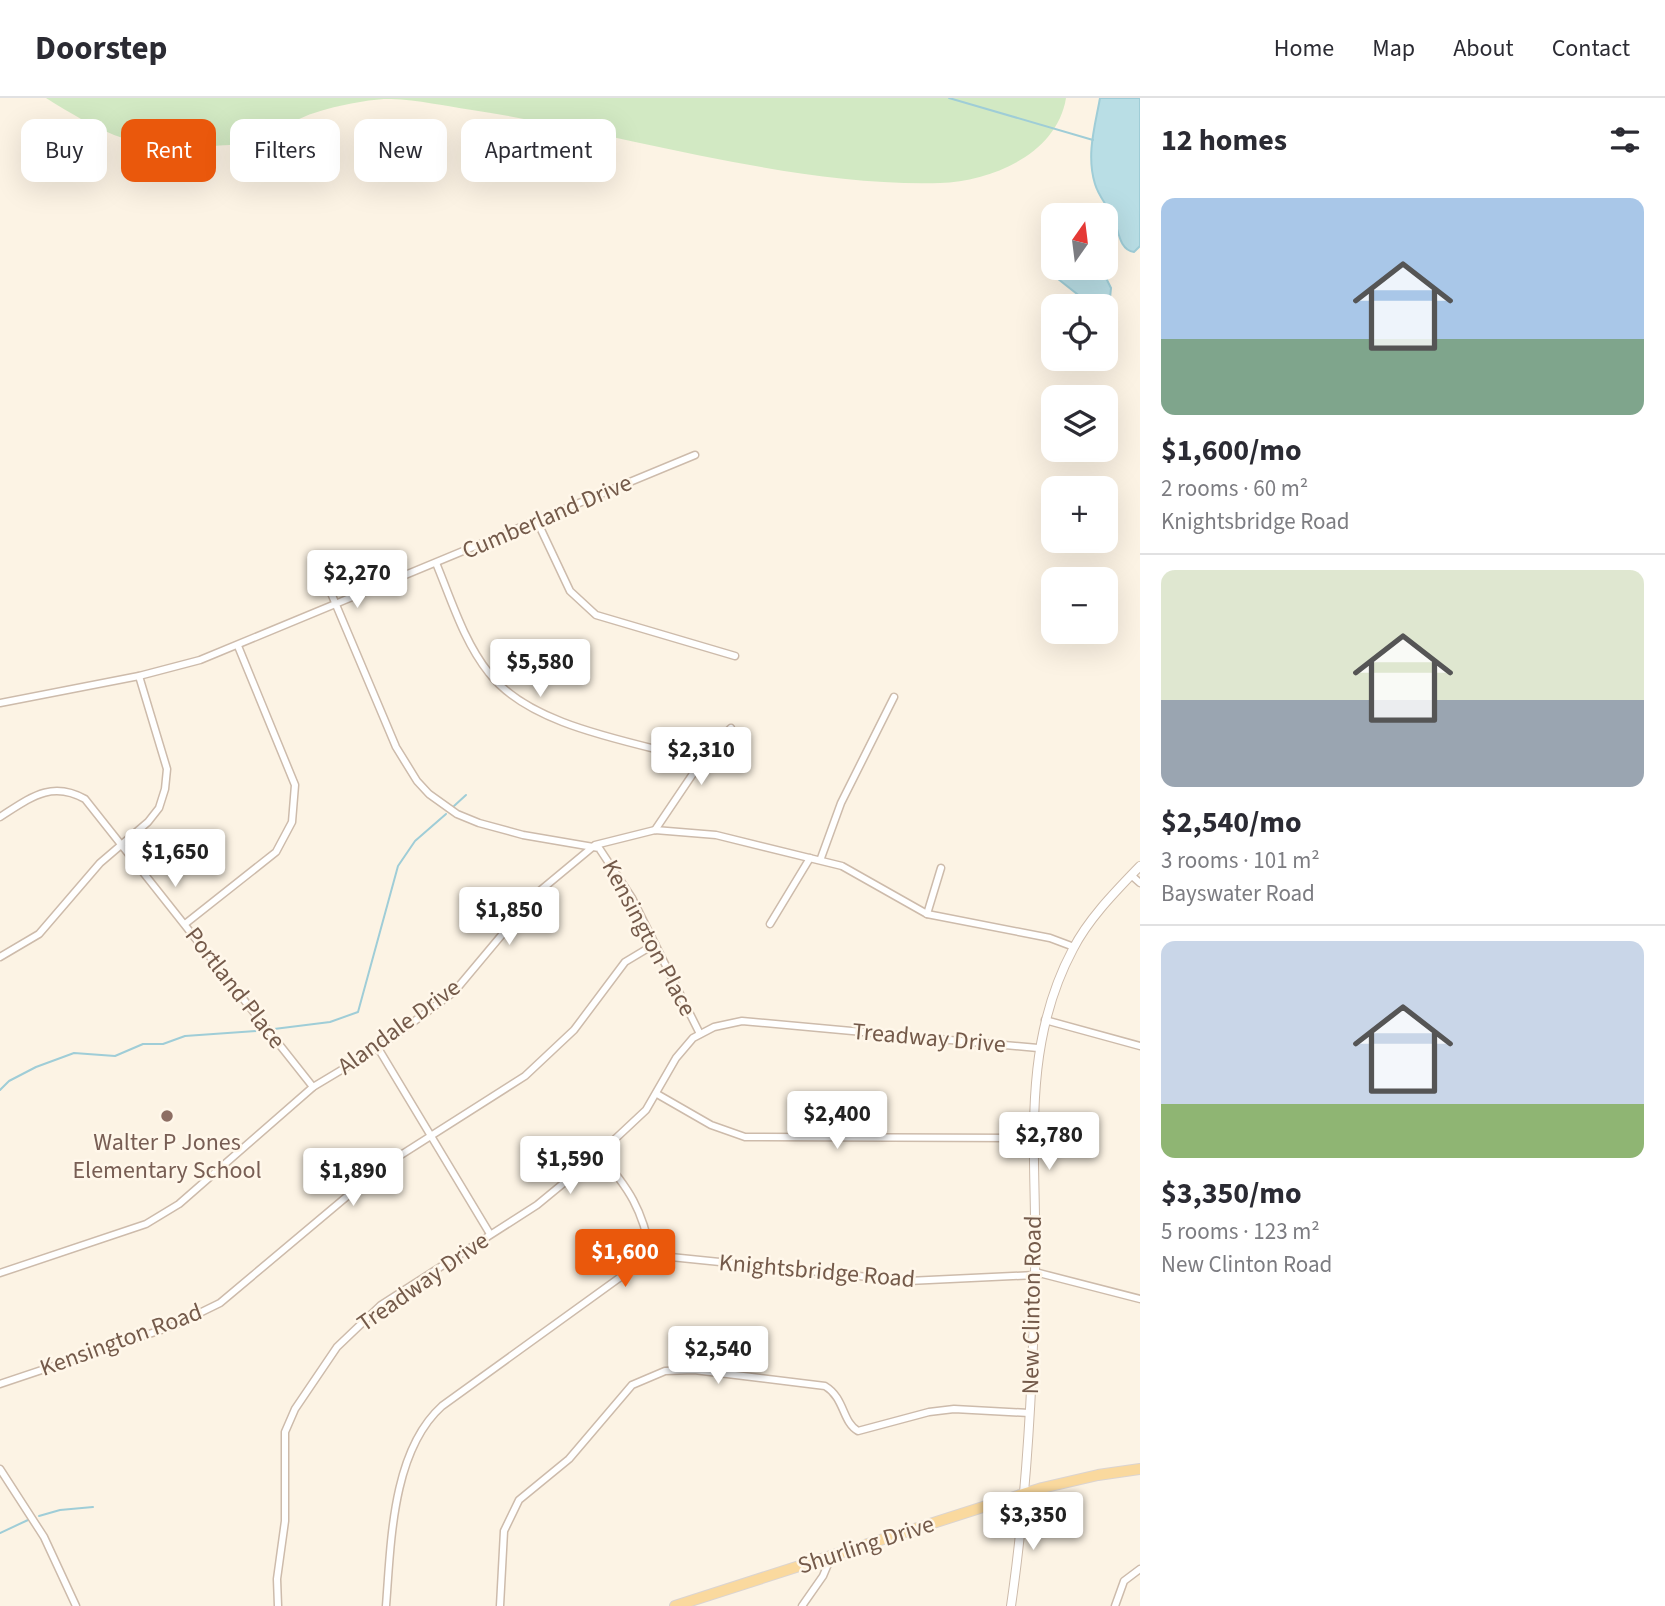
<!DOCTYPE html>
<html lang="en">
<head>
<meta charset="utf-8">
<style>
	:root { --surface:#fff; --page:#f2f2f3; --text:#2b2b33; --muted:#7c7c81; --line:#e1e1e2; --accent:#ea580c }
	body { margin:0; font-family:"Source Sans 3",sans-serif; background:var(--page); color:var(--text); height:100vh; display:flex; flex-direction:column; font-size:26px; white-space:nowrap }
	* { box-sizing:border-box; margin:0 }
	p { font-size:23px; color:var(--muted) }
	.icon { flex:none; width:38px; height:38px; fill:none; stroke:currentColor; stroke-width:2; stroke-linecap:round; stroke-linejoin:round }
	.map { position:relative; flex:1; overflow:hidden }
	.panel { display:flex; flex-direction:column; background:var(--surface); width:525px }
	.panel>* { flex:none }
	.banner { position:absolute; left:21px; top:21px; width:665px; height:63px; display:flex; gap:14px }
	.needle { width:46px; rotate:14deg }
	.controls { position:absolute; left:1041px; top:105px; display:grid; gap:14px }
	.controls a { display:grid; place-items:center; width:77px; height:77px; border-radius:14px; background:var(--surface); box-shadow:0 7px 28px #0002; font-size:35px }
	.price { position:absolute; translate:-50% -60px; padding:0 16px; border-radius:7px; background:#fff; color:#222; font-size:23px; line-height:46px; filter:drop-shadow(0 2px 4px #0008) }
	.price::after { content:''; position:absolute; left:50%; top:42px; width:21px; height:16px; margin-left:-10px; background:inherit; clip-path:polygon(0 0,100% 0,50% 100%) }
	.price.selected { background:var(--accent); color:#fff }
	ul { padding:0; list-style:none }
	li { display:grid; align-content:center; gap:14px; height:371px; padding:0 21px }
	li+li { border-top:2px solid var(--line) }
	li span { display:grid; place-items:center; height:217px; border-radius:14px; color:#555 }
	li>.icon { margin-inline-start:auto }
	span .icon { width:126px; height:126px; fill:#fffc; stroke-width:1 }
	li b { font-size:30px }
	h2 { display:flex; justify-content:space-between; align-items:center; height:84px; padding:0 21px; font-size:30px }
	.chip { padding:0 24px; border-radius:14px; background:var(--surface); box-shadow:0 7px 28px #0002; font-size:24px; line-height:63px }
	.chip.selected { background:var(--accent); color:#fff }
	header { display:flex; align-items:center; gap:42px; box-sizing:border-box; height:98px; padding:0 35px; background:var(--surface); border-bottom:2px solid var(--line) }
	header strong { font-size:33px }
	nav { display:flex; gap:38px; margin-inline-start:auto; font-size:24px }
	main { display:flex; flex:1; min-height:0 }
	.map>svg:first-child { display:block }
</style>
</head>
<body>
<header>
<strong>Doorstep</strong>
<nav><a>Home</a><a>Map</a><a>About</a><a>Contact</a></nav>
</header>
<main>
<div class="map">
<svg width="1140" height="1508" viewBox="0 0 1140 1508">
	<rect width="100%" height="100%" fill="#fcf3e4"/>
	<!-- green -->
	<path fill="#d2e9c3" d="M46,0h1020c-9,56 -74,83 -126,85 -153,4 -316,-50 -468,-73 -26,-4 -54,-10 -81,-11 -20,-1 -67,9 -85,17 -17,7 -32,18 -49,25 -12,4 -30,4 -43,5 -74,7 -107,-10 -168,-48z"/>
	<!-- water -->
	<g fill="#b9dee5" stroke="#9fcdd7" stroke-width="2">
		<path d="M1100,0h40v148l-6,6c-14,-2 -15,-19 -19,-30 -5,-14 -16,-24 -20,-38 -9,-29 0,-58 5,-86z"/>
		<polygon points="1053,163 1054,170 1101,170 1111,190 1109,210 1091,207 1048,173"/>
	</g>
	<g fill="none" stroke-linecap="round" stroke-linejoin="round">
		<!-- stream -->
		<g stroke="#9fcdd7" stroke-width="2">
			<polyline points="949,0 1093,42"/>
			<polyline points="454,708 466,697"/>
			<polyline points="274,931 330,924 358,914 398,768 415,743 446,716"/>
			<polyline points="0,992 9,983 36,969 74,955 115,958 143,946 163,946 185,938 256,933"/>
			<polyline points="39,1418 60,1412 93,1409"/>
			<polyline points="0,1435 28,1422"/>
		</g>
		<defs>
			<g id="minor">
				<polyline points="537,423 570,493 596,517 735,558"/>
				<polyline points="315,457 396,649 417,683 429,696 457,716 479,725 523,737 599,750 632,800 700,936"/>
				<path d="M436,465c15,36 28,79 53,110 42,55 148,69 213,88"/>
				<polyline points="0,605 139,578 200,562 695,357"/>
				<path d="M0,719c30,-19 51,-37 85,-18l228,288"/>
				<polyline points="655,732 711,649 731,630"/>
				<polyline points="821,760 841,705 894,599"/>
				<polyline points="1131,777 1140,785"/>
				<polyline points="927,816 941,770"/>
				<polyline points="185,826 276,754 292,724 295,687 238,548"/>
				<polyline points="770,826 810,760"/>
				<polyline points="0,859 39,836 100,765 148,724 159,710 165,691 167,671 139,578"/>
				<polyline points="1045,922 1140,948"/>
				<polyline points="378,950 490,1136"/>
				<polyline points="657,996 711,1027 745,1039 1034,1040"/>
				<path d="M599,1056c30,34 44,56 52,101"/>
				<polyline points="1035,1174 1140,1201"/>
				<polyline points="0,1175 146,1126 179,1106 313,989 378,950 454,894 536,796 595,747 655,732 716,737 842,768 927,816 1050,840 1074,849"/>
				<polyline points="0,1286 173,1228 220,1205 382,1069 525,978 574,932 625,864 655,846"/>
				<polyline points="0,1371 44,1439 76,1508"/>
				<polyline points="278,1508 277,1481 285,1423 285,1334 295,1311 337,1249 381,1207 537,1107 599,1056 646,1012 676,960 693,940 714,929 742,923 1038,950"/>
				<path d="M386,1508c5,-64 6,-155 56,-200l209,-151 257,26 127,-6"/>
				<path d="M500,1508l4,-75 15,-31 50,-41 63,-74 33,-14 29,-1 131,16c20,12 17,36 33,45l71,-19 25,-3 75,4"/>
				<polyline points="802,1508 823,1478 831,1459"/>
				<polyline points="1115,1508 1124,1483 1140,1471"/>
			</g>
			<path id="tertiary" d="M1011,1508c16,-110 22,-223 24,-334 3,-112 -17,-220 38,-323 16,-31 43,-58 67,-83"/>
			<polyline id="primary" points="675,1508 1042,1390 1098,1377 1140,1371"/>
		</defs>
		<!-- minor casing -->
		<use href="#minor" stroke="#cdbbab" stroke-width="9"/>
		<!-- tertiary casing -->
		<use href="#tertiary" stroke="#cdbbab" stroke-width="10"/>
		<!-- primary casing -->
		<use href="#primary" stroke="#dbd4d0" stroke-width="12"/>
		<!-- minor -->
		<use href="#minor" stroke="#fff" stroke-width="6"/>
		<!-- tertiary -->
		<use href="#tertiary" stroke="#fff" stroke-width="8"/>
		<!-- primary -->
		<use href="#primary" stroke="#fad99e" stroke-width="10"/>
	</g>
	<!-- markers -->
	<circle fill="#8d6e63" stroke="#fff7ea" stroke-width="2.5" cx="167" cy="1018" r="7"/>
	<g text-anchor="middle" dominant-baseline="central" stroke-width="5" stroke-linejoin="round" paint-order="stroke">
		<!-- street labels -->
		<g font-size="24" fill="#745a4a" stroke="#fff7ea">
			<text transform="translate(547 419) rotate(-23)">Cumberland Drive</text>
			<text transform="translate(649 840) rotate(62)">Kensington Place</text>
			<text transform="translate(235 890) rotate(52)">Portland Place</text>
			<text transform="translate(399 929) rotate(-36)">Alandale Drive</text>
			<text transform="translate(929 940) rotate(5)">Treadway Drive</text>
			<text transform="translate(817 1173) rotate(5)">Knightsbridge Road</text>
			<text transform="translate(423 1184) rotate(-35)">Treadway Drive</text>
			<text transform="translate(1032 1207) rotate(-89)">New Clinton Road</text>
			<text transform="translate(121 1242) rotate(-20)">Kensington Road</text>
			<text transform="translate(866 1447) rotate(-18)">Shurling Drive</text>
		</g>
		<!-- education labels -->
		<g font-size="24" fill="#785e54" stroke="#fff7ea">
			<text x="167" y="1044">Walter P Jones<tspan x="167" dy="28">Elementary School</tspan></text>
		</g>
	</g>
</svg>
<div class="controls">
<a><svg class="needle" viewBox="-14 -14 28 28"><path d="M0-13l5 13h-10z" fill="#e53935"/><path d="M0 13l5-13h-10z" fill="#7c7c81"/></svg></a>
<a><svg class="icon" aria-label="locate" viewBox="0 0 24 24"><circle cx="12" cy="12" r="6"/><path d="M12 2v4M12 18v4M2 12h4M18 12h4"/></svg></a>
<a><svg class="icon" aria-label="layers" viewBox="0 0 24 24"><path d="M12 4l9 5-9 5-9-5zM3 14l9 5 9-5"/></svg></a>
<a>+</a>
<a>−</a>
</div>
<b class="price" style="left:357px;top:512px">$2,270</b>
<b class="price" style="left:540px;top:601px">$5,580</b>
<b class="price" style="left:701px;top:689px">$2,310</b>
<b class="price" style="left:175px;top:791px">$1,650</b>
<b class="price" style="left:509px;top:849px">$1,850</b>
<b class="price" style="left:837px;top:1053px">$2,400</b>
<b class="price" style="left:1049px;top:1074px">$2,780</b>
<b class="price" style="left:570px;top:1098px">$1,590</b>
<b class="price" style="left:353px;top:1110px">$1,890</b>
<b class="price selected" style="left:625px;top:1191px">$1,600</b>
<b class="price" style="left:718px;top:1288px">$2,540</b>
<b class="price" style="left:1033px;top:1454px">$3,350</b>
<div class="banner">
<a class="chip">Buy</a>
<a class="chip selected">Rent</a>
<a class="chip">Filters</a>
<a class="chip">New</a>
<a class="chip">Apartment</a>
</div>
</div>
<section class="panel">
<h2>12 homes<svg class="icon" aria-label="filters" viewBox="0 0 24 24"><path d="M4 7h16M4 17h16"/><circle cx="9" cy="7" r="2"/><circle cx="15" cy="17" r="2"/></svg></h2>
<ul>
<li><span style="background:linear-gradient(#a9c7e8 65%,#7fa58c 0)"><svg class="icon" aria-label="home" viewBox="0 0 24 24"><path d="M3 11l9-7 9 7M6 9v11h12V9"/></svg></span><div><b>$1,600/mo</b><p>2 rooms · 60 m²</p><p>Knightsbridge Road</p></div></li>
<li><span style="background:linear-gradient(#dfe7d0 60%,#9aa5b1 0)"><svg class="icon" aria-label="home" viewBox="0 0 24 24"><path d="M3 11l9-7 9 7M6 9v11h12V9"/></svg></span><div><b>$2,540/mo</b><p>3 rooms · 101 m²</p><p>Bayswater Road</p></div></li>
<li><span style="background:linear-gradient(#c9d6e8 75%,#8fb573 0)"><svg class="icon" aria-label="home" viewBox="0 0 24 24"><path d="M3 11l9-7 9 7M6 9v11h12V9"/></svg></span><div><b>$3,350/mo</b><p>5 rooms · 123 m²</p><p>New Clinton Road</p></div></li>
</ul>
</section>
</main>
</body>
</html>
